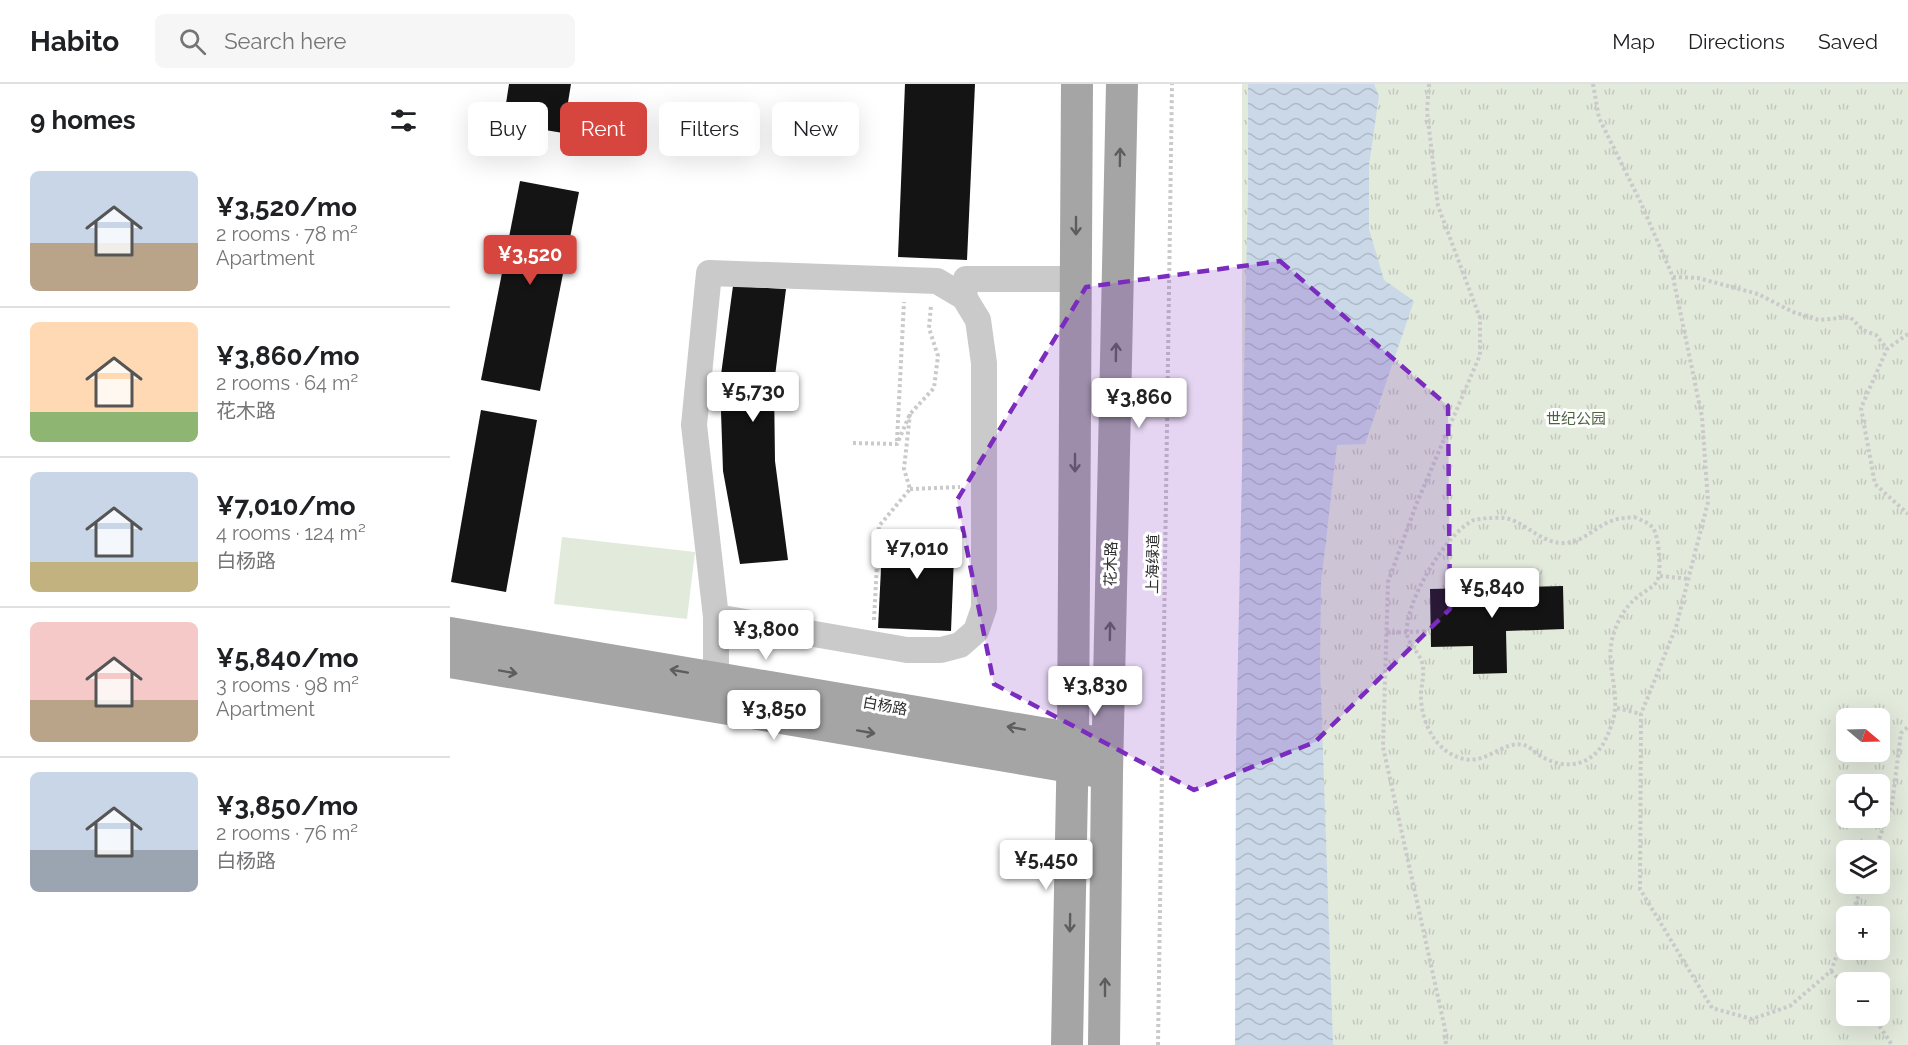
<!DOCTYPE html>
<html lang="en">
<head>
<meta charset="utf-8">
<style>
	:root { --surface:#fff; --page:#f6f6f6; --text:#202124; --muted:#757577; --line:#e0e0e0; --accent:#d6453e }
	body { margin:0; font-family:Raleway,"Noto Sans SC",sans-serif; background:var(--page); color:var(--text); height:100vh; display:flex; flex-direction:column; font-size:22px; white-space:nowrap }
	* { box-sizing:border-box; margin:0 }
	p { font-size:20px; color:var(--muted) }
	.icon { flex:none; width:33px; height:33px; fill:none; stroke:currentColor; stroke-width:2; stroke-linecap:round; stroke-linejoin:round }
	.map { position:relative; flex:1; overflow:hidden }
	.side { display:flex; flex-direction:column; background:var(--surface); width:450px }
	.side>* { flex:none }
	.hud { position:absolute; left:18px; top:18px; width:570px; height:54px; display:flex; gap:12px }
	.needle { width:39px; rotate:109deg }
	.fabs { position:absolute; left:1386px; top:624px; display:grid; gap:12px }
	.fabs a { display:grid; place-items:center; width:54px; height:54px; border-radius:9px; background:var(--surface); box-shadow:0 6px 24px #0002; font-size:30px }
	.price { position:absolute; translate:-50% -51px; padding:0 14px; border-radius:6px; background:#fff; color:#222; font-size:20px; line-height:39px; filter:drop-shadow(0 2px 3px #0008) }
	.price::after { content:''; position:absolute; left:50%; top:36px; width:18px; height:14px; margin-left:-9px; background:inherit; clip-path:polygon(0 0,100% 0,50% 100%) }
	.price.selected { background:var(--accent); color:#fff }
	ul { padding:0; list-style:none }
	li { display:flex; align-items:center; gap:18px; height:150px; padding:0 30px }
	li+li { border-top:2px solid var(--line) }
	li span { display:grid; place-items:center; flex:none; width:168px; height:120px; border-radius:9px; color:#555 }
	li>.icon { margin-inline-start:auto }
	span .icon { width:72px; height:72px; fill:#fffc; stroke-width:1 }
	li b { font-size:26px }
	h2 { display:flex; justify-content:space-between; align-items:center; height:72px; padding:0 30px; font-size:26px }
	.chip { padding:0 21px; border-radius:9px; background:var(--surface); box-shadow:0 6px 24px #0002; font-size:21px; line-height:54px }
	.chip.selected { background:var(--accent); color:#fff }
	header { display:flex; align-items:center; gap:36px; box-sizing:border-box; height:84px; padding:0 30px; background:var(--surface); border-bottom:2px solid var(--line) }
	header strong { font-size:28px }
	nav { display:flex; gap:33px; margin-inline-start:auto; font-size:21px }
	.search { width:420px; height:54px; background:var(--page); display:flex; align-items:center; gap:15px; box-sizing:border-box; padding:0 21px; border-radius:9px; color:var(--muted); font-size:22px }
	main { display:flex; flex:1; min-height:0 }
	.map>svg:first-child { display:block }
</style>
</head>
<body>
<header>
<strong>Habito</strong>
<div class="search"><svg class="icon" aria-label="search" viewBox="0 0 24 24"><circle cx="10" cy="10" r="6"/><path d="M15 15l6 6"/></svg>Search here</div>
<nav><a>Map</a><a>Directions</a><a>Saved</a></nav>
</header>
<main>
<section class="side">
<h2>9 homes<svg class="icon" aria-label="filters" viewBox="0 0 24 24"><path d="M4 7h16M4 17h16"/><circle cx="9" cy="7" r="2"/><circle cx="15" cy="17" r="2"/></svg></h2>
<ul>
<li><span style="background:linear-gradient(#c9d6e8 60%,#b9a48a 0)"><svg class="icon" aria-label="home" viewBox="0 0 24 24"><path d="M3 11l9-7 9 7M6 9v11h12V9"/></svg></span><div><b>¥3,520/mo</b><p>2 rooms · 78 m²</p><p>Apartment</p></div></li>
<li><span style="background:linear-gradient(#ffd9b3 75%,#8fb573 0)"><svg class="icon" aria-label="home" viewBox="0 0 24 24"><path d="M3 11l9-7 9 7M6 9v11h12V9"/></svg></span><div><b>¥3,860/mo</b><p>2 rooms · 64 m²</p><p>花木路</p></div></li>
<li><span style="background:linear-gradient(#c9d6e8 75%,#c2b280 0)"><svg class="icon" aria-label="home" viewBox="0 0 24 24"><path d="M3 11l9-7 9 7M6 9v11h12V9"/></svg></span><div><b>¥7,010/mo</b><p>4 rooms · 124 m²</p><p>白杨路</p></div></li>
<li><span style="background:linear-gradient(#f6c9c9 65%,#b9a48a 0)"><svg class="icon" aria-label="home" viewBox="0 0 24 24"><path d="M3 11l9-7 9 7M6 9v11h12V9"/></svg></span><div><b>¥5,840/mo</b><p>3 rooms · 98 m²</p><p>Apartment</p></div></li>
<li><span style="background:linear-gradient(#c9d6e8 65%,#9aa5b1 0)"><svg class="icon" aria-label="home" viewBox="0 0 24 24"><path d="M3 11l9-7 9 7M6 9v11h12V9"/></svg></span><div><b>¥3,850/mo</b><p>2 rooms · 76 m²</p><p>白杨路</p></div></li>
</ul>
</section>
<div class="map">
<svg width="1458" height="961" viewBox="0 0 1458 961">
	<defs>
		<pattern id="park-tufts" width="24" height="20" patternUnits="userSpaceOnUse" patternTransform="scale(1.5)"><rect width="24" height="20" fill="#e2eadc"/><path d="M3 7l-1-3M5 7V3M7 7l1-3M15 17l-1-3M17 17v-4M19 17l1-3" fill="none" stroke="#c2c9bd"/></pattern>
		<pattern id="water-waves" width="16" height="10" patternUnits="userSpaceOnUse" patternTransform="scale(1.5)"><rect width="16" height="10" fill="#cad8e8"/><path d="M0 5q4-4 8 0t8 0" fill="none" stroke="#aebac7"/></pattern>
	</defs>
	<rect width="100%" height="100%" fill="#fff"/>
	<!-- grass -->
	<polygon fill="#e2eadc" points="112,453 245,468 237,535 104,520"/>
	<!-- park -->
	<path fill="url(#park-tufts)" fill-rule="evenodd" d="M792,0h666v961h-666zM1396,634h34v34h-34zM1396,700h34v34h-34zM1396,766h34v34h-34zM1396,832h34v34h-34zM1396,898h34v34h-34z"/>
	<!-- water -->
	<polygon fill="url(#water-waves)" points="798,0 924,0 929,12 919,81 919,145 934,196 964,217 915,360 887,361 871,499 870,581 883,961 785,961 786,664 798,107"/>
	<!-- building -->
	<g fill="#141414">
		<polygon points="59,0 121,0 113,49 53,39"/>
		<polygon points="455,0 525,0 517,176 448,173"/>
		<polygon points="70,97 129,108 90,307 31,296"/>
		<polygon points="283,202 336,205 324,300 325,377 338,476 290,480 273,387 270,298"/>
		<polygon points="31,326 87,336 56,508 1,498"/>
		<polygon points="433,445 505,448 501,547 428,544"/>
		<polygon points="1113,502 1114,545 1056,547 1057,589 1023,590 1023,562 981,563 980,505"/>
	</g>
	<g fill="none" stroke-linecap="round" stroke-linejoin="round">
		<!-- path -->
		<g stroke="#cacaca" stroke-width="4" stroke-dasharray="3 3" stroke-linecap="butt">
			<polyline points="979,0 977,27 988,122 1030,234 1030,271 966,421 938,498 933,663 995,945 996,961"/>
			<polyline points="1143,0 1149,34 1190,117 1223,193 1252,333 1258,418 1226,543 1191,630 1190,805 1262,924 1302,935 1340,922 1381,887 1396,846"/>
			<polyline points="1223,193 1248,194 1308,210 1343,228 1369,236 1400,233 1413,246 1426,251 1437,265"/>
			<polyline points="1458,250 1437,265 1411,324 1425,400 1458,430"/>
			<polyline points="447,357 454,218"/>
			<polyline points="403,359 447,360 460,330 484,304 488,272 479,244 481,221"/>
			<polyline points="460,405 510,403"/>
			<path d="M1184,433c7,3 14,5 19,11 6,8 9,45 4,53 -3,6 -12,10 -17,14 -15,11 -24,27 -28,45 -7,31 12,56 -2,89 -3,8 -7,17 -13,23 -17,17 -39,15 -58,3 -5,-3 -10,-9 -15,-10 -20,-5 -37,19 -60,14 -29,-6 -44,-39 -43,-66 1,-10 3,-18 2,-27 -2,-12 -15,-22 -16,-32 -3,-31 39,-101 67,-114 4,-1 8,-1 13,-2 7,0 16,-1 22,1 19,6 33,24 54,24 18,1 32,-16 48,-22 7,-3 15,-3 23,-4z"/>
			<polyline points="1210,492 1240,495"/>
			<polyline points="424,536 429,442 460,405 454,385 460,330"/>
			<polyline points="936,549 981,547"/>
			<polyline points="1167,624 1191,630"/>
			<polyline points="1425,766 1442,720 1451,649 1458,643"/>
			<polyline points="1401,832 1413,800"/>
			<polyline points="1381,887 1396,903"/>
			<polyline points="1423,932 1442,961"/>
			<polyline points="708,961 722,0"/>
		</g>
		<!-- minor -->
		<g stroke="#cacaca" stroke-width="26">
			<polyline points="514,213 516,195 626,195"/>
			<polyline points="266,533 457,566 491,566 510,561 526,547 534,524 534,279 528,236 514,213 487,197 259,189 244,341 266,533 266,594"/>
		</g>
		<!-- major -->
		<g stroke="#a5a5a5" stroke-width="32">
			<polyline points="0,549 644,658"/>
			<polyline points="0,578 644,687"/>
			<polyline points="617,961 623,654 627,0"/>
			<polyline points="654,961 657,689 672,0"/>
		</g>
	</g>
	<!-- one-way arrows -->
	<defs><path id="oneway-shaft" d="M-6 0H5M1.5-3L5.5 0L1.5 3" fill="none" stroke-width="1.6" stroke-linecap="round" stroke-linejoin="round" transform="scale(1.5)"/></defs>
	<g stroke="#5d5d5d">
		<use href="#oneway-shaft" transform="translate(670 73) rotate(-89)"/>
		<use href="#oneway-shaft" transform="translate(626 142) rotate(90)"/>
		<use href="#oneway-shaft" transform="translate(666 268) rotate(-89)"/>
		<use href="#oneway-shaft" transform="translate(625 379) rotate(90)"/>
		<use href="#oneway-shaft" transform="translate(660 547) rotate(-89)"/>
		<use href="#oneway-shaft" transform="translate(229 587) rotate(-170)"/>
		<use href="#oneway-shaft" transform="translate(58 588) rotate(10)"/>
		<use href="#oneway-shaft" transform="translate(566 644) rotate(-170)"/>
		<use href="#oneway-shaft" transform="translate(416 648) rotate(10)"/>
		<use href="#oneway-shaft" transform="translate(620 839) rotate(91)"/>
		<use href="#oneway-shaft" transform="translate(655 903) rotate(-90)"/>
	</g>
	<!-- marked area -->
	<path fill="#7b2cbf" fill-opacity="0.2" stroke="#7b2cbf" stroke-width="4.5" stroke-dasharray="12 8" stroke-linejoin="round" d="M830,177l168,145 2,203 -135,133 -121,48 -200,-106 -37,-184 129,-213z"/>
	<g text-anchor="middle" dominant-baseline="central" stroke-width="6" stroke-linejoin="round" paint-order="stroke">
		<!-- park labels -->
		<g font-size="15" fill="#4c653f" stroke="#fff">
			<text x="1126" y="335">世纪公园</text>
		</g>
		<!-- street labels -->
		<g font-size="15" fill="#2d2d2d" stroke="#fff">
			<text transform="translate(661 480) rotate(-89)">花木路</text>
			<text transform="translate(703 480) rotate(-89)">上海绿道</text>
			<text transform="translate(435 622) rotate(10)">白杨路</text>
		</g>
	</g>
</svg>
<div class="fabs">
<a><svg class="needle" viewBox="-14 -14 28 28"><path d="M0-13l5 13h-10z" fill="#e53935"/><path d="M0 13l5-13h-10z" fill="#757577"/></svg></a>
<a><svg class="icon" aria-label="locate" viewBox="0 0 24 24"><circle cx="12" cy="12" r="6"/><path d="M12 2v4M12 18v4M2 12h4M18 12h4"/></svg></a>
<a><svg class="icon" aria-label="layers" viewBox="0 0 24 24"><path d="M12 4l9 5-9 5-9-5zM3 14l9 5 9-5"/></svg></a>
<a>+</a>
<a>−</a>
</div>
<b class="price selected" style="left:80px;top:202px">¥3,520</b>
<b class="price" style="left:303px;top:339px">¥5,730</b>
<b class="price" style="left:689px;top:345px">¥3,860</b>
<b class="price" style="left:467px;top:496px">¥7,010</b>
<b class="price" style="left:1042px;top:535px">¥5,840</b>
<b class="price" style="left:316px;top:577px">¥3,800</b>
<b class="price" style="left:645px;top:633px">¥3,830</b>
<b class="price" style="left:324px;top:657px">¥3,850</b>
<b class="price" style="left:596px;top:807px">¥5,450</b>
<div class="hud">
<a class="chip">Buy</a>
<a class="chip selected">Rent</a>
<a class="chip">Filters</a>
<a class="chip">New</a>
</div>
</div>
</main>
</body>
</html>
